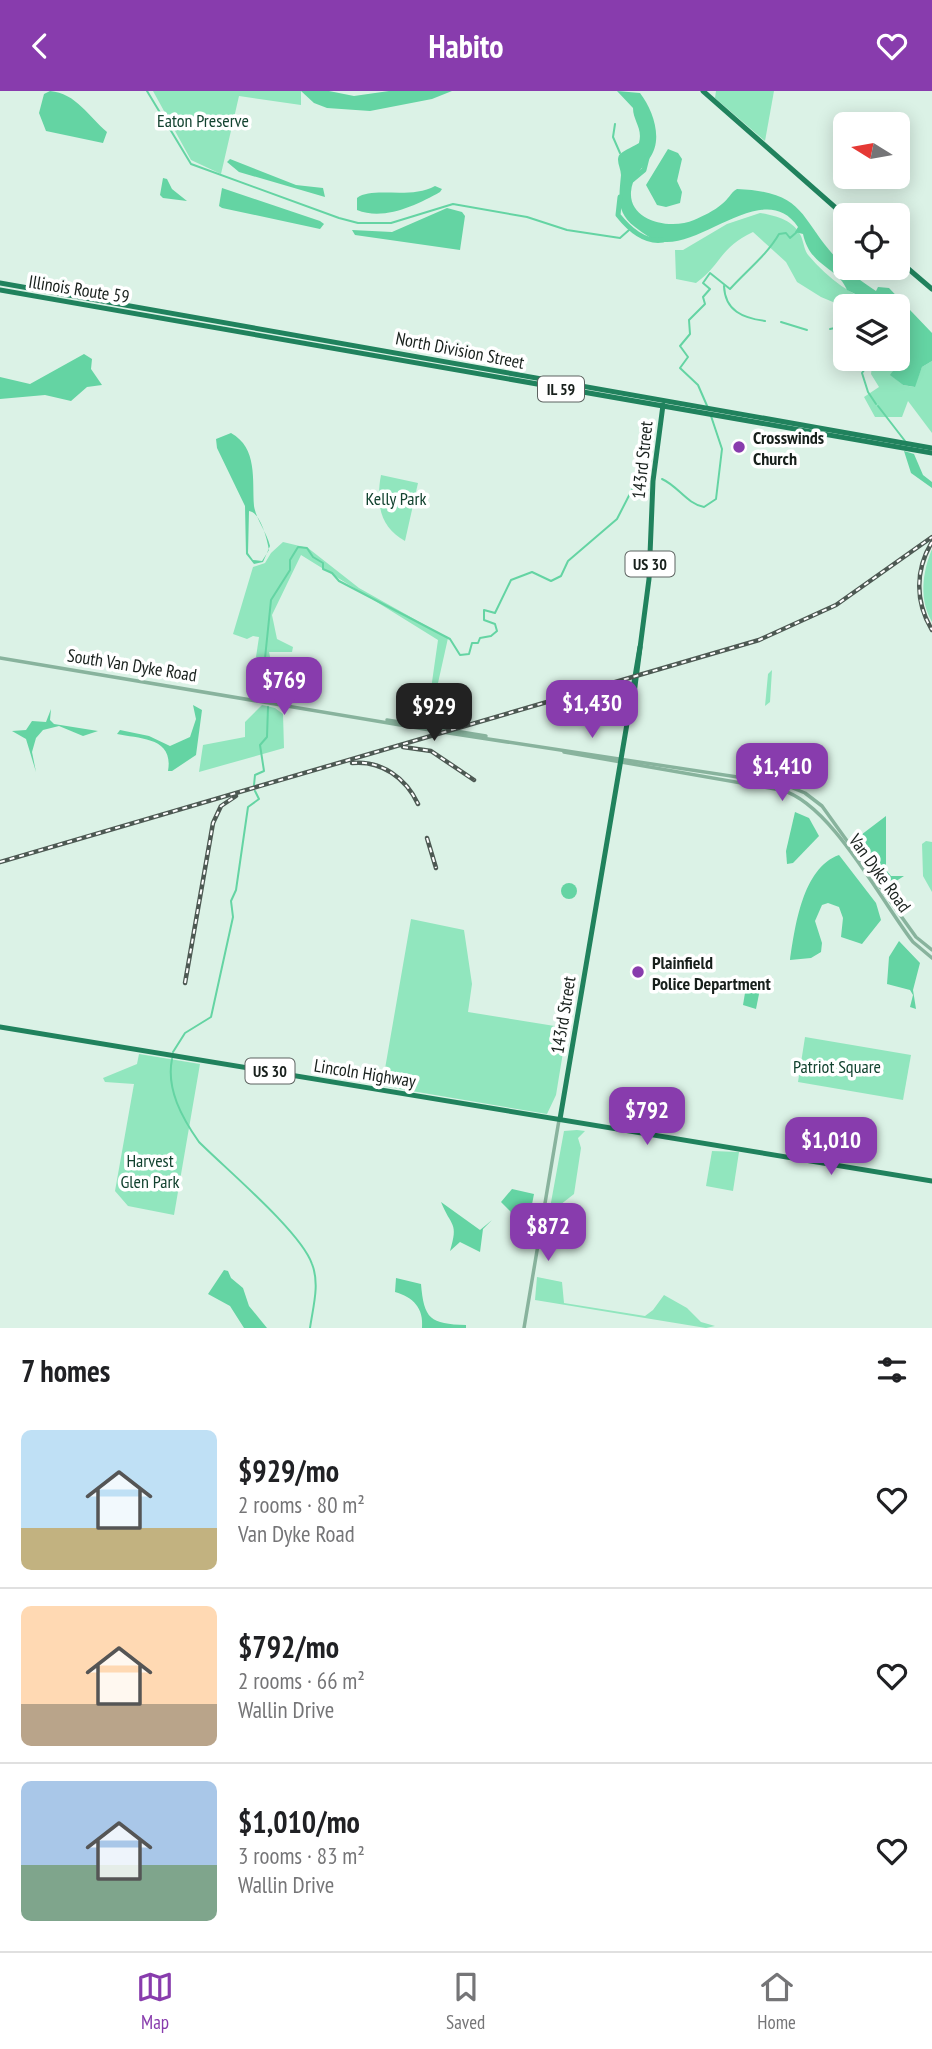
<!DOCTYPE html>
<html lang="en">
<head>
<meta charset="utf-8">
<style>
	:root { --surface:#fff; --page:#f6f6f6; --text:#202124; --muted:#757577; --line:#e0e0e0; --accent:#883cad }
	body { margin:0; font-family:"PT Sans Narrow",sans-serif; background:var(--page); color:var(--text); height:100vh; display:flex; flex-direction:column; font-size:26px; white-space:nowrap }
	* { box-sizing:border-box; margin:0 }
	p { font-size:23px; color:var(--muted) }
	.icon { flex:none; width:38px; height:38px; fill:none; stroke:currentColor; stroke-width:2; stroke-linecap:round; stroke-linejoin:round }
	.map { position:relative; height:1237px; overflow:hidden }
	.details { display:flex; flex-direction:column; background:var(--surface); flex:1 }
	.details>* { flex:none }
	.needle { width:46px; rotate:281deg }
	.controls { position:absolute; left:833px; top:21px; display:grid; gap:14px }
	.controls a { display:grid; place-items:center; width:77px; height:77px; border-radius:10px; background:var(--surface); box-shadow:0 4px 18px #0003; font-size:35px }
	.price { position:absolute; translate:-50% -60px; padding:0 16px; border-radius:14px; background:var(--accent); color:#fff; font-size:23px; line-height:46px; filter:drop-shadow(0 2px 4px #0008) }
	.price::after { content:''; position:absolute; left:50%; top:42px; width:21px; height:16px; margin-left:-10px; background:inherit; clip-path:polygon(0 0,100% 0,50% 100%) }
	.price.selected { background:#222; color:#fff }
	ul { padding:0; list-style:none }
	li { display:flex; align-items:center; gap:21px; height:175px; padding:0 21px }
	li+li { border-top:2px solid var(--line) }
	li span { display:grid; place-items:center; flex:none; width:196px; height:140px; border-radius:10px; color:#555 }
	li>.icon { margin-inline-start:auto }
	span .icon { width:84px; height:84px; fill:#fffc; stroke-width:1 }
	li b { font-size:30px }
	h2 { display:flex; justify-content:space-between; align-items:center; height:84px; padding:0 21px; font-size:30px }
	header { display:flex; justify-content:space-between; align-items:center; height:91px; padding:0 21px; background:var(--accent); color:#fff; font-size:32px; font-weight:700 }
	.dock { display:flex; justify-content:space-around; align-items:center; height:98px; border-top:2px solid var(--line); background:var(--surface); font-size:19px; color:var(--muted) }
	.dock a { display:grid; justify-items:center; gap:4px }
	.dock .selected { color:var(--accent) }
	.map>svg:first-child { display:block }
</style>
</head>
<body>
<header><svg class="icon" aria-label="back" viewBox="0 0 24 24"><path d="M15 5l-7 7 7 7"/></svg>Habito<svg class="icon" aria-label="heart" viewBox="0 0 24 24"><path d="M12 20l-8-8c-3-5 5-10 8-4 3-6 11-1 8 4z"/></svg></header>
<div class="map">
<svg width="932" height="1237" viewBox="0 0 932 1237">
	<rect width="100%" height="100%" fill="#dbf2e6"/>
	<!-- green -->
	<g fill="#91e6be">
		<polygon points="153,0 301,0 301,14 239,5 221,83 191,69"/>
		<polygon points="716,0 774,0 765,50 715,7"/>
		<path d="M760,122c17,3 33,7 41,23 3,7 3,15 8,20 19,23 44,40 71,50l-35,1 -24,-10 -24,-15 -11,-20 -33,-30c-34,16 -30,31 -57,51l-20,-4 -1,-29h8l44,-26z"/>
		<polygon points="873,268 897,268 891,284 903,294 914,296 922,276 932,270 932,342 908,310 902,326 875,326 864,306 879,296 871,283"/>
		<path d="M381,384l37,8 -13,58c-26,-14 -29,-39 -24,-66z"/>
		<polygon points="283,451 308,457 359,497 448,547 434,610 429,612 438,549 301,464 272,524 277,548 293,556 292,561 269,561 272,575 267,578 276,606 251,604 254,578 261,570 256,566 259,546 253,545 247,548 233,543 253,476 265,472 271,462"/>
		<path d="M932,458v73c-13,-22 -10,-49 0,-73z"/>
		<polygon points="772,579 770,611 765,615 768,583"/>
		<polygon points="262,614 275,617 283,623 284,657 199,681 203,654 245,646 245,631"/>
		<polygon points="926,750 932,751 932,801 923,785 922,753"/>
		<polygon points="411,828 464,839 472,893 468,921 567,937 556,1004 547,1023 382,995"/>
		<polygon points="805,946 911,964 903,1009 798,991"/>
		<polygon points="139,963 200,973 174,1124 128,1115 115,1100 134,993 105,991 103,987 137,973"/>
		<polygon points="577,1039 585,1040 578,1047 581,1057 574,1103 551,1121 548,1128 564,1040"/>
		<polygon points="712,1060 739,1061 733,1100 706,1095"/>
		<polygon points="537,1186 562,1191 564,1212 645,1225 653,1219 664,1204 687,1217 701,1231 715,1235 706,1237 535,1209"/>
	</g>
	<!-- water -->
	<g fill="#64d4a3" fill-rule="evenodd">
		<path d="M50,0c26,2 39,26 57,41l-4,11 -57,-12 -7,-18 5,-19z"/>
		<polygon points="301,0 329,0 354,5 389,0 452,0 432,8 370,20 327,17 314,12"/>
		<path d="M617,0l23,2c13,17 24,47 9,66 -8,10 -17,19 -18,33 -2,30 41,38 63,28 9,-4 20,-9 28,-16 7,-5 8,-11 15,-15 71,3 62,31 102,72 10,11 23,21 37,30l2,-4 11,1 43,45v28l-10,6 -7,20 -12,-2 -13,-10 6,-9 8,-44 -6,-8v-8h-18l-33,-16c-9,-23 -37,-23 -44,-56l-8,-2 3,-5c-32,-48 -92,18 -134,15 -12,-2 -20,-8 -29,-15 -19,-14 -16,-30 -14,-52 0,-7 -6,-15 -1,-21 5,-4 14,-8 19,-11 4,-15 -6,-22 -6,-35z"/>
		<polygon points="668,58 678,62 682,68 677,90 682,101 680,112 666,116 657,114 646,94"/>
		<polygon points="230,68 296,94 323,97 325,106 239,81 227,71"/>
		<polygon points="163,87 167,88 172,98 187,110 163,107 160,104"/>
		<path d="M435,95l7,3 -2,3c-23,13 -56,29 -83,18v-12c16,-12 53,2 78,-12z"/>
		<polygon points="222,97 320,130 324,133 320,138 222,117 219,115"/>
		<polygon points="447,117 462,121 465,125 460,159 355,144 352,139 392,141"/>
		<polygon points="84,263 92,268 91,278 102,294 87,296 71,310 45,304 0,308 0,286 30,293"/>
		<path d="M231,342c27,15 21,47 23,73 2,13 13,27 16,40l-7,16 -9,2 -8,-10 -1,-48 -28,-58 -1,-9zM249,420c11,1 18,27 20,39l-7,11 -9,-1 -5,-7z"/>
		<polygon points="904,360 914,363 923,384 932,391 932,397 911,382"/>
		<path d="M193,614l9,5 -6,45 -24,16h-4c6,-34 -28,-32 -51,-37l3,-4 29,6 21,10 20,-9 6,-18z"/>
		<polygon points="51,618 50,629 54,633 98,640 83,645 59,635 43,639 36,647 32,661 36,681 26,648 12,640 26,639 32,630 46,631"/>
		<polygon points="795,721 809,727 819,745 793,772 787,773 786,760"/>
		<polygon points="886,725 886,779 891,785 904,785 890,794 857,747"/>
		<path d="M839,764l37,48 5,17 -19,24 -21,-7 2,-19 -4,-11 -11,-4 -6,2 -7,16 7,22 -1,9 -10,6 -21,2c5,-32 12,-92 49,-105z"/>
		<circle cx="569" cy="800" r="8"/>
		<polygon points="899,850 920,872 913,899 916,918 910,916 913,904 910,899 887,893 889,866"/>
		<polygon points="751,895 760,898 756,918 743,914 746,896"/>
		<polygon points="512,1098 534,1103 527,1139 518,1138 510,1120 501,1111"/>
		<path d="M441,1111l39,28 12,-10 -9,9 -3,23 -20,-10 -10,9c9,-29 1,-24 -9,-49z"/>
		<polygon points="224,1179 228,1180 231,1187 243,1197 249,1215 267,1237 244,1237 230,1215 208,1203"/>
		<path d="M396,1187l25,6c3,35 9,40 45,41v3h-44c2,-20 -9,-31 -27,-36z"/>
	</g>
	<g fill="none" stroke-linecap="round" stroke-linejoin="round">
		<!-- stream -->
		<g stroke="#64d4a3" stroke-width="2">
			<polyline points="147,0 191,73 339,127 358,132 391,132 453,113 527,126 567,139 620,147 629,139"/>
			<polyline points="615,33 613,46 620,62"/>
			<path d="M724,195c1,25 19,32 41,35"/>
			<polyline points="781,231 807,239"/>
			<polyline points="830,238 845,235"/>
			<polyline points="872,268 862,282 868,301 876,313"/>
			<polyline points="878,315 905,350"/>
			<path d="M708,317l-10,-23 -18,-17 8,-11 -8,-11 10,-12 -1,-14 16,-16 -2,-7 7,-8 -7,-6 7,-10 20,16c17,-19 37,-34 49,-55l7,-1 4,5 8,-7"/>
			<path d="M662,388c16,7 25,25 42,28l12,-8 6,-50 -11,-33"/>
			<polyline points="269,606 264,577 271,509 290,479 290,469 298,456 307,457 313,466 323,472 323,478 332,482 339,490 450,548 460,564 469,563 472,552 478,552 480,547 491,545 497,540 495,533 484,529 484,519 495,522 511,489 532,481 551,490 561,485 568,470 617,428 638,387 647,387"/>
			<polyline points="254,694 255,684 264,680 260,654 267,646 268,616"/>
			<polyline points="173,961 185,942 211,926 233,826 231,810 236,799 248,716 259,708 255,700"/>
			<path d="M172,968c-6,30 10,59 27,83 27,27 102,90 113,122 8,20 1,43 -2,64"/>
		</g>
		<!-- river -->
		<g stroke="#64d4a3" stroke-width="5">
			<polyline points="632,89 644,79 647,67"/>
			<path d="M620,106l-2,18c11,14 26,28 45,25"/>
		</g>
		<!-- minor -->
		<g stroke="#88b39d" stroke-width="3.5">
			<polyline points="0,567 442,641 783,693 805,702 822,715 916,846 932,859"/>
			<polyline points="387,629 486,645"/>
			<path d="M564,661l217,38c50,13 100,111 132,152l19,16"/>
			<polyline points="524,1237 559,1029"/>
		</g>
		<!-- major -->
		<g stroke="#20825d" stroke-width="5">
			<polyline points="703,0 845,125"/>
			<polyline points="898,169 932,198"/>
			<polyline points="0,192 932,357"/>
			<polyline points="0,199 932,362"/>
			<polyline points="634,603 649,488 653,390 663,314"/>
			<polyline points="0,936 932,1090"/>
			<polyline points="560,1028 640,556"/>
		</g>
		<defs>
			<g id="rail">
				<path d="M932,451c-17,28 -17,60 0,88"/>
				<polyline points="403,656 431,660 474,689"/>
				<path d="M352,672c29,-3 54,15 66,41"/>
				<polyline points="427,747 436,777"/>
				<polyline points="0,771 759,549 836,514 932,446"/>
				<polyline points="185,892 213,732 221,715 236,705"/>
			</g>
		</defs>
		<!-- rail casing -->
		<use href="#rail" stroke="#4d5953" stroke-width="4.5"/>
		<!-- rail -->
		<use href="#rail" stroke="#fff" stroke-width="2" stroke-dasharray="5" stroke-linecap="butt"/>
	</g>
	<!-- markers -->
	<g fill="#883cad" stroke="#fff" stroke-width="2.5">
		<circle cx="739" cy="356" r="7"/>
		<circle cx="638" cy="881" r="7"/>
	</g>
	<g text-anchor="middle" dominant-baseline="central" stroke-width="7" stroke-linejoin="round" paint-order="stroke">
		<!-- shield labels -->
		<g fill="#fff" stroke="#5d6360" stroke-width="2">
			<rect x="538" y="285.5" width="46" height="25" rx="5"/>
			<rect x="625.5" y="460.5" width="49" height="25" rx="5"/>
			<rect x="245.5" y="967.5" width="49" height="25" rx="5"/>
		</g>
		<g font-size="16" font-weight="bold" fill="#18201c">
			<text x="561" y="298">IL 59</text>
			<text x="650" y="473">US 30</text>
			<text x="270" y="980">US 30</text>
		</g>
		<!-- park labels -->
		<g font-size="18" fill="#12422f" stroke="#fff">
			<text x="203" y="29">Eaton Preserve</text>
			<text x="396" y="407">Kelly Park</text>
			<text x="837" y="975">Patriot Square</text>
			<text x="150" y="1069">Harvest<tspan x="150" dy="21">Glen Park</tspan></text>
		</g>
		<!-- street labels -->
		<g font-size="18" fill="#18201c" stroke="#fff">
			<text transform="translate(79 198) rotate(9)">Illinois Route 59</text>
			<text transform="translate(460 259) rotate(11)">North Division Street</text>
			<text transform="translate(642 369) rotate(-84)">143rd Street</text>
			<text transform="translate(132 574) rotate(9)">South Van Dyke Road</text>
			<text transform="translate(880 782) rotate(54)">Van Dyke Road</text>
			<text transform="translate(563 924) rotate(-81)">143rd Street</text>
			<text transform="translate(365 982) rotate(9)">Lincoln Highway</text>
		</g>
		<!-- poi labels -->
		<g font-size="18" font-weight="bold" fill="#18201c" stroke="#fff" text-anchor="start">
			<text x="753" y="346">Crosswinds<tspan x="753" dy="21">Church</tspan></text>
			<text x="652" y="871">Plainfield<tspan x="652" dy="21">Police Department</tspan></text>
		</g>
	</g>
</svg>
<div class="controls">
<a><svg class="needle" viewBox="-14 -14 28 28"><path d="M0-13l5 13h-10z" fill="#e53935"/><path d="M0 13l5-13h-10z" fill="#757577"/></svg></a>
<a><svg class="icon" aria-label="locate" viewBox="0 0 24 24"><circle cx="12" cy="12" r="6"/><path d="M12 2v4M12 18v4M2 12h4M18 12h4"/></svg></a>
<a><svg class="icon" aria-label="layers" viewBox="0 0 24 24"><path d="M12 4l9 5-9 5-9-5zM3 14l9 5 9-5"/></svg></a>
</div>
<b class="price" style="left:284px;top:626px">$769</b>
<b class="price" style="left:592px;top:649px">$1,430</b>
<b class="price selected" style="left:434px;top:652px">$929</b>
<b class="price" style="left:782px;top:712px">$1,410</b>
<b class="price" style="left:647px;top:1056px">$792</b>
<b class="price" style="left:831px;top:1086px">$1,010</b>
<b class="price" style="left:548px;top:1172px">$872</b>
</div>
<section class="details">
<h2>7 homes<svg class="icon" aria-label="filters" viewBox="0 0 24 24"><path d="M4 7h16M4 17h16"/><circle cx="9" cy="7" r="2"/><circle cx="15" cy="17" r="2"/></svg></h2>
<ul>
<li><span style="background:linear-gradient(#bfe0f5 70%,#c2b280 0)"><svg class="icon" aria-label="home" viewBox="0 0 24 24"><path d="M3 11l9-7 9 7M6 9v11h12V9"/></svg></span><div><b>$929/mo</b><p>2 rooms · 80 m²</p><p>Van Dyke Road</p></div><svg class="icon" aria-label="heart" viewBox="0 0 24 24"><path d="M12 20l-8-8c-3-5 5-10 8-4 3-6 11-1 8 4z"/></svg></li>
<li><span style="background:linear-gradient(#ffd9b3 70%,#b9a48a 0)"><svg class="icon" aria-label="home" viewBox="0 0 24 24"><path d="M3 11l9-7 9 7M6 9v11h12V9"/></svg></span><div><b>$792/mo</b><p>2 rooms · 66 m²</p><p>Wallin Drive</p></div><svg class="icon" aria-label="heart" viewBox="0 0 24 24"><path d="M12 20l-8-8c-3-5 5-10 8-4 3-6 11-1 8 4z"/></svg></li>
<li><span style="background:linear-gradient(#a9c7e8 60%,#7fa58c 0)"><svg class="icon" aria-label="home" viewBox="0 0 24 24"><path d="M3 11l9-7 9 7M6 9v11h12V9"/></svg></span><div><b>$1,010/mo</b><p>3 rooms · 83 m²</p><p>Wallin Drive</p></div><svg class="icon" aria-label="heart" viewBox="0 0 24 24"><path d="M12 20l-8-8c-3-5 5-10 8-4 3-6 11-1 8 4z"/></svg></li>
</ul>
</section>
<nav class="dock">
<a class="selected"><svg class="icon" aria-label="map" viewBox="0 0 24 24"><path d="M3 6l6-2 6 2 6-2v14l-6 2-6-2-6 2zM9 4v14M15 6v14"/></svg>Map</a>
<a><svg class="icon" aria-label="saved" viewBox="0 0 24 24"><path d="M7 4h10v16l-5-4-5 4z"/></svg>Saved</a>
<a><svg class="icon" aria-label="home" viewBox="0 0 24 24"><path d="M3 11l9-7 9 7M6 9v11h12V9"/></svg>Home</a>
</nav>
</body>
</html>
